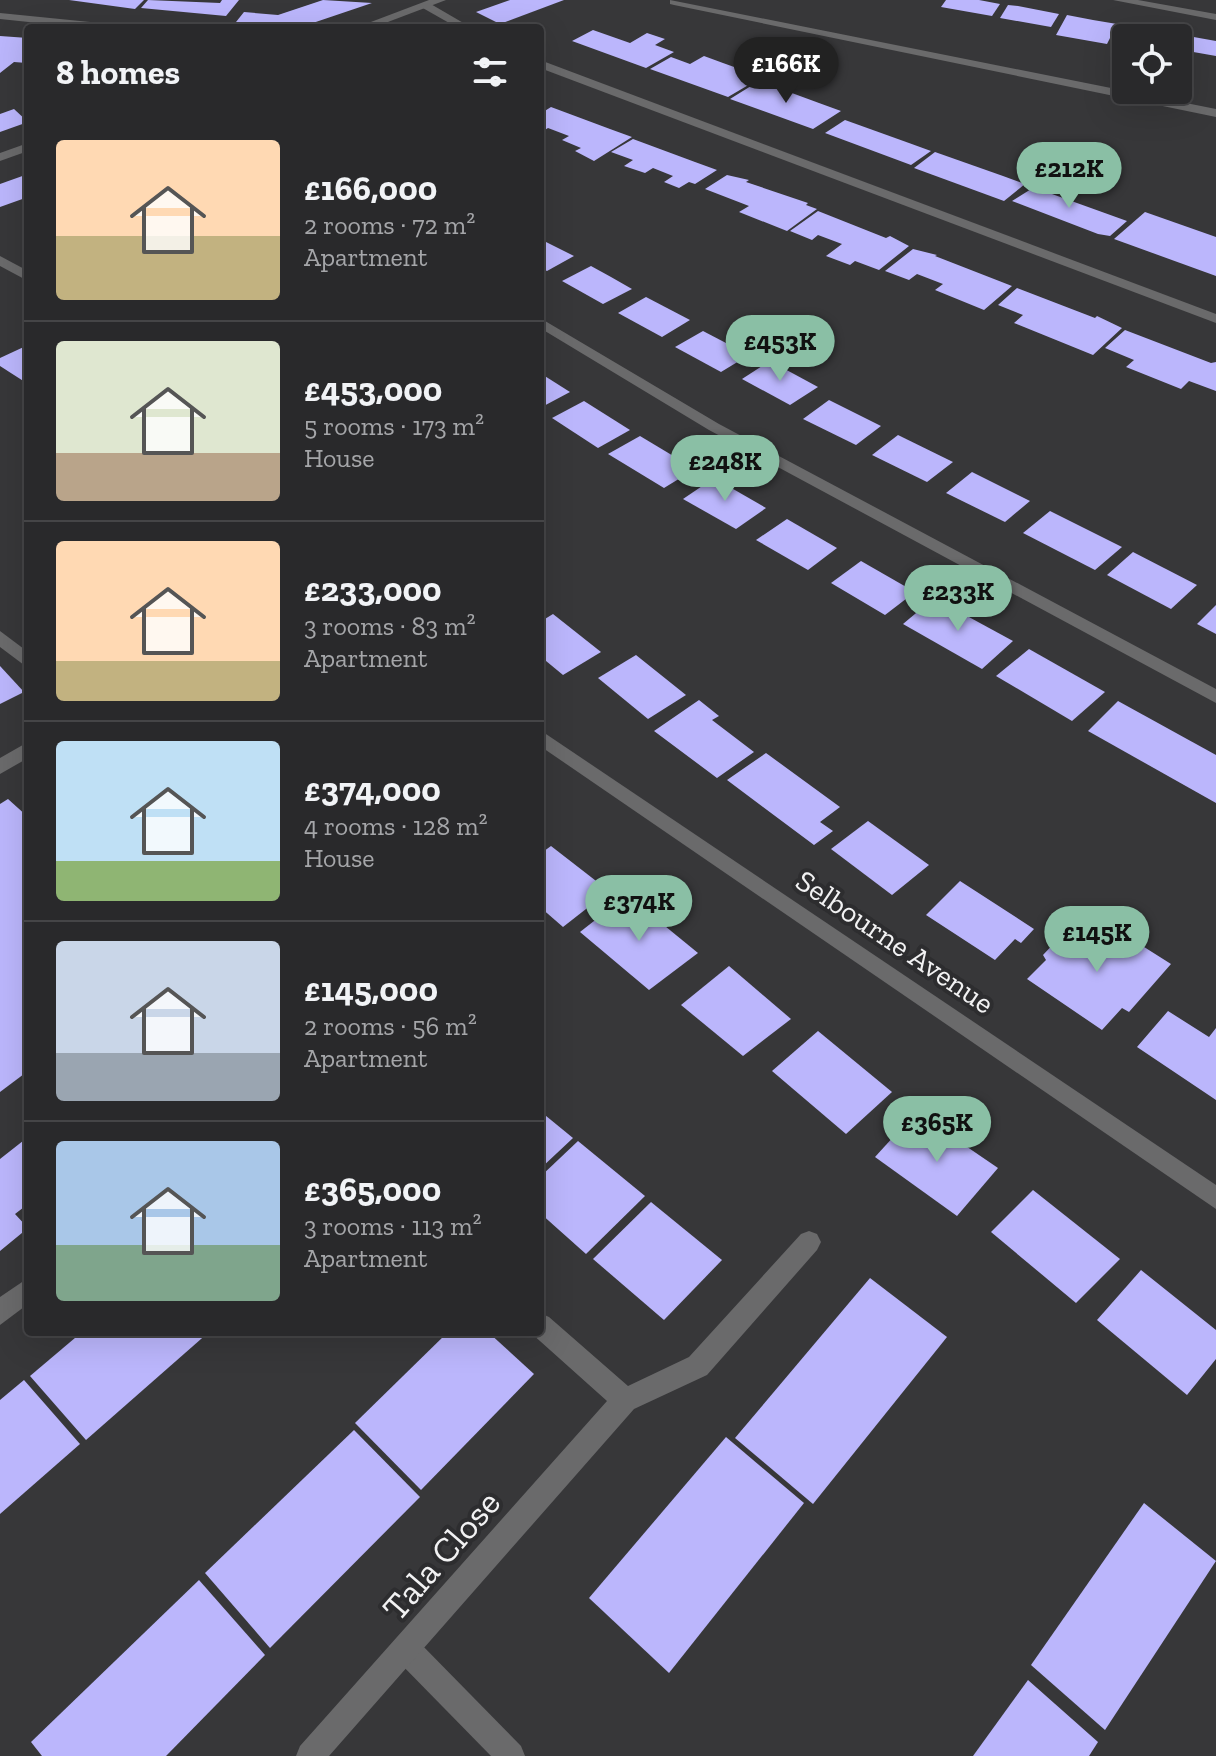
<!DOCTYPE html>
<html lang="en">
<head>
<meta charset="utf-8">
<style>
	:root { --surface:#29292b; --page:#353537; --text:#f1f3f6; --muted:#a5a6a9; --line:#454547; --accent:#8abfa5 }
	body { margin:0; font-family:"Zilla Slab",serif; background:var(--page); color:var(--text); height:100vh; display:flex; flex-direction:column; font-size:30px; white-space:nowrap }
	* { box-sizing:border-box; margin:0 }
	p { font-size:26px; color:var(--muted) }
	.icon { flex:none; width:44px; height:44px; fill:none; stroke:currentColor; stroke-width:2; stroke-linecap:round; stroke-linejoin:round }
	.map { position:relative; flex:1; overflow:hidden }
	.details { position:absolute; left:24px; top:24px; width:520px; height:1312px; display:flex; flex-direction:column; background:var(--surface); border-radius:8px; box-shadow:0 8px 32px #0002,0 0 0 2px var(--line) }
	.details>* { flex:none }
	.buttons { position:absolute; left:1112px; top:24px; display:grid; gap:16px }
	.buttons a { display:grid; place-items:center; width:80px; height:80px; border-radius:8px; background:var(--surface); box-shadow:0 8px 32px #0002,0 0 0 2px var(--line); font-size:40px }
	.price { position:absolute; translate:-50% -68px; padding:0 18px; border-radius:28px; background:var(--accent); color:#111; font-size:26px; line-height:52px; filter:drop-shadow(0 2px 4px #0008) }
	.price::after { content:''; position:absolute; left:50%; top:48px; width:24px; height:18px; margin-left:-12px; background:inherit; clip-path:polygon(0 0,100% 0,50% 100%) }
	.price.active { background:#222; color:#fff }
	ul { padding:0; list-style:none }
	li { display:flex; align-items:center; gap:24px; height:200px; padding:0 32px }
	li+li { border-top:2px solid var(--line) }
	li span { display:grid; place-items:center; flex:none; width:224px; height:160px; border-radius:8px; color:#555 }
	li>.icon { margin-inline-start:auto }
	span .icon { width:96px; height:96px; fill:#fffc; stroke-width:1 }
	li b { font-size:34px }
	h2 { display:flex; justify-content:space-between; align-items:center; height:96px; padding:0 32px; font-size:34px }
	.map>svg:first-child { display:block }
</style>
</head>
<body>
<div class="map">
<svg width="1216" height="1756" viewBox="0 0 1216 1756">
	<rect width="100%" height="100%" fill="#373739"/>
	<!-- building -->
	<g fill="#bbb6fc">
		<polygon points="69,0 144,0 135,9"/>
		<polygon points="148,0 220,3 222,0 239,0 226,16 141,8"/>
		<polygon points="323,0 372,3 298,28 236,22 244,12 278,15"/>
		<polygon points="510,0 564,0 500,24 476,12"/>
		<polygon points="946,0 979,0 1000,4 992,16 941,7"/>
		<polygon points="1008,5 1018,6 1059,14 1051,27 1000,18"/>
		<polygon points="1067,15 1093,20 1117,24 1107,44 1056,35"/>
		<polygon points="1127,26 1153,31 1179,35 1178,38 1121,39"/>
		<polygon points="593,30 630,43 647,33 665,39 655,45 674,52 646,68 572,41"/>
		<polygon points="0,36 28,38 27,63 14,62 0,73"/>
		<polygon points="1188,36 1216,41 1216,56 1182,50"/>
		<polygon points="704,56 723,63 762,77 728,97 650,69 671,57 690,64"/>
		<polygon points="759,81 819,103 841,111 813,129 730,99"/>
		<polygon points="551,107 610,129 632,137 594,161 575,151 581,148 562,140 569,136 548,128 540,133 540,114"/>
		<polygon points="14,109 28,122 0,132 0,114"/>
		<polygon points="845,120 909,143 931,151 911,165 825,133"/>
		<polygon points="633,139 695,162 717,170 695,184 689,182 679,188 664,182 673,176 653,168 645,173 624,166 633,160 611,152"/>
		<polygon points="935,152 1003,176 1025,184 1004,201 914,168"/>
		<polygon points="28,174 28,197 0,207 0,184"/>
		<polygon points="727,175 749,180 746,182 808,203 806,205 817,209 787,231 739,212 749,206 705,189"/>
		<polygon points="1044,181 1061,187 1052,194 1127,221 1110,236 1098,234 1012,201"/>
		<polygon points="818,211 886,238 890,236 909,246 879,270 855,261 850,265 826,256 842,244 818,235 812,240 790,231"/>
		<polygon points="1145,212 1216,237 1216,276 1114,239"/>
		<polygon points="540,239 574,256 547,271 540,268"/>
		<polygon points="913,249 937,255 935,256 1012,286 984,310 935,290 943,284 917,274 909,280 885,271"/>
		<polygon points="591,266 611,277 632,289 603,304 562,281"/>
		<polygon points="1017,288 1095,318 1097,316 1122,328 1093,355 1014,323 1023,315 998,305"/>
		<polygon points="646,297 690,320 662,337 618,313"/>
		<polygon points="1125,330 1211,363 1216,362 1216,391 1189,381 1181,389 1126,367 1134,360 1105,348"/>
		<polygon points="703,331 749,355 721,372 675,347"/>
		<polygon points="28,345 28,384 0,366 0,358"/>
		<polygon points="770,361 818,387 790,405 742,379"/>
		<polygon points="540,373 570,392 540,408"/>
		<polygon points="829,400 881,426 856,445 803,419"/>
		<polygon points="584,401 630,430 598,448 552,418"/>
		<polygon points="898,435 953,462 927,482 872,455"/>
		<polygon points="640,436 695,469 664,488 608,454"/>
		<polygon points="972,472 1030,501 1005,522 946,493"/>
		<polygon points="714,478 766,508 736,529 683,499"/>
		<polygon points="1050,511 1122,547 1095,570 1023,533"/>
		<polygon points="787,519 837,548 808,570 756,540"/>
		<polygon points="1133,552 1197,585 1171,609 1107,575"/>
		<polygon points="861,561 915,592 885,615 831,583"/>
		<polygon points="934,598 1013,641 982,669 903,624"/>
		<polygon points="1216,605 1216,634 1197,624"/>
		<polygon points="553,614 601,652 563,675 540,656 540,622"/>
		<polygon points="1029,649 1105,692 1072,721 996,676"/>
		<polygon points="636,655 686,695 648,719 598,678"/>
		<polygon points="0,666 24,692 0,704"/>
		<polygon points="699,700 719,716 712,720 754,752 717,778 654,731"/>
		<polygon points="1118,701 1216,755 1216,803 1088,731"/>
		<polygon points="766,753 840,807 820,822 833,831 814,845 727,780"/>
		<polygon points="8,799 28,817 28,1071 0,1092 0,804"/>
		<polygon points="868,821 929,865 892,895 831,849"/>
		<polygon points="551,846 609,891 563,927 540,907 540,854"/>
		<polygon points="960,881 1034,929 1021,943 1015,939 995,960 926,915"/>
		<polygon points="627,895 698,953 649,990 580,932"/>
		<polygon points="1077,919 1116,944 1111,949 1120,955 1133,940 1171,964 1129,1012 1122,1008 1102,1030 1027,979 1046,960 1043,955"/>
		<polygon points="729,966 791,1019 743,1056 681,1005"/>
		<polygon points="1168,1011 1209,1037 1216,1028 1216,1100 1137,1047"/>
		<polygon points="818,1031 892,1092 846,1134 772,1071"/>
		<polygon points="540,1111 573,1138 540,1169"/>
		<polygon points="916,1112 998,1168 957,1216 875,1157"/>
		<polygon points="28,1137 28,1204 15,1214 28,1228 0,1251 0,1159"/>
		<polygon points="578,1141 645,1196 586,1254 540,1213 540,1177"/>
		<polygon points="1033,1190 1120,1259 1076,1303 991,1232"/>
		<polygon points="651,1202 722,1260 664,1320 593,1259"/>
		<polygon points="1141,1270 1216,1330 1216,1359 1187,1395 1097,1320"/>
		<polygon points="870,1278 947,1337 813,1504 735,1438"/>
		<polygon points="82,1332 209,1332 86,1440 30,1376"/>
		<polygon points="448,1332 488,1332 534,1374 421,1490 355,1423"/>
		<polygon points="24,1380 80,1444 0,1514 0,1400"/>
		<polygon points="354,1430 420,1497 270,1648 205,1573"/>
		<polygon points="726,1437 804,1503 669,1673 589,1598"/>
		<polygon points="1144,1503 1216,1561 1105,1730 1031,1665"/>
		<polygon points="199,1580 265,1655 166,1756 42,1756 31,1742"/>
		<polygon points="1028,1680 1098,1742 1089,1756 973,1756"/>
	</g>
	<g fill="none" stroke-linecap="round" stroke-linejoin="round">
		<!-- service -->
		<g fill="#6a6a6b" fill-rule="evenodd">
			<polygon points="670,0 1216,109 1216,117 674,5 670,4"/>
			<polygon points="0,631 28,652 28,668 0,647"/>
			<polygon points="28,742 28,758 0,774 0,758"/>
			<polygon points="406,1635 416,1639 521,1746 525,1756 491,1756 396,1659 392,1649 396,1639"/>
		</g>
		<!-- minor -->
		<g fill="#6a6a6b" fill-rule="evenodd">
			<polygon points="1113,0 1138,0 1216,14 1216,20"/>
			<polygon points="421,3 429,3 472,28 458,28 421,7"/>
			<polygon points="540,60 1216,314 1216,323 540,68"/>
			<polygon points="0,256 28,271 28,281 0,266"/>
			<polygon points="540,318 719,424 1216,689 1216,703 709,430 540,328"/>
			<polygon points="540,730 1216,1185 1216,1209 540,746"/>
			<polygon points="809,1231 817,1234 821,1242 817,1250 707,1375 634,1409 329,1756 296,1756 300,1746 607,1401 531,1333 540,1332 540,1313 549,1317 628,1386 689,1357 801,1234"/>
			<polygon points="28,1278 28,1304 0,1325 0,1297"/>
		</g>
		<!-- tertiary -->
		<g fill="#6a6a6b" fill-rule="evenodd">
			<polygon points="429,0 446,0 372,28 355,28"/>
			<polygon points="0,13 120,25 126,28 86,28 0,19"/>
			<polygon points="28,143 28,151 0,161 0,153"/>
		</g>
	</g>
	<g text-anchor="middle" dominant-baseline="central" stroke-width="8" stroke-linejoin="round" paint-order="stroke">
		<!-- street labels -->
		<g font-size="30" fill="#f2f2f3" stroke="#2d2d2f">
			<text transform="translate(895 942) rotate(34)">Selbourne Avenue</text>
		</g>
		<!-- near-street labels -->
		<g font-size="36" fill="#f2f2f3" stroke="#2d2d2f">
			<text transform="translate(441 1555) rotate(-49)">Tala Close</text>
		</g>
	</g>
</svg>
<div class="buttons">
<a><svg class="icon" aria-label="locate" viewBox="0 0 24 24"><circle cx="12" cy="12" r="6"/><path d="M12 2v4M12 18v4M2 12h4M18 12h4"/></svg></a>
</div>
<b class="price active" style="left:786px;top:105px">£166K</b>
<b class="price" style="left:1069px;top:210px">£212K</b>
<b class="price" style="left:780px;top:383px">£453K</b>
<b class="price" style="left:725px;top:503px">£248K</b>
<b class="price" style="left:958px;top:633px">£233K</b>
<b class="price" style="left:639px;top:943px">£374K</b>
<b class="price" style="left:1097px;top:974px">£145K</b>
<b class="price" style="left:937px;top:1164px">£365K</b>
<section class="details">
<h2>8 homes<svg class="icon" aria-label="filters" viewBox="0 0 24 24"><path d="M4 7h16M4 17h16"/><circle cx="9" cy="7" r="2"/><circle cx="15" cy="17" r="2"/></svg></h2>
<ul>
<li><span style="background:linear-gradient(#ffd9b3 60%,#c2b280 0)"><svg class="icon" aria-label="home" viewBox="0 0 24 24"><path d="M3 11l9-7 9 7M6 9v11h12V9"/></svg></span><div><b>£166,000</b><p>2 rooms · 72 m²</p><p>Apartment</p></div></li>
<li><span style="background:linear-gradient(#dfe7d0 70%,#b9a48a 0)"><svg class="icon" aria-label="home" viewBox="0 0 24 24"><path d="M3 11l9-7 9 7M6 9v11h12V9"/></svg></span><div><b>£453,000</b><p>5 rooms · 173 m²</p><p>House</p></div></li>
<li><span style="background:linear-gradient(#ffd9b3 75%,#c2b280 0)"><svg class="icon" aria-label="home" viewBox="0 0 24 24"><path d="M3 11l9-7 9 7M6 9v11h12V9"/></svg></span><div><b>£233,000</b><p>3 rooms · 83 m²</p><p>Apartment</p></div></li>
<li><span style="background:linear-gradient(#bfe0f5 75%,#8fb573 0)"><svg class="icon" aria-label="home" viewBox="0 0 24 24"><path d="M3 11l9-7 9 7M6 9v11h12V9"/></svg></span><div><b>£374,000</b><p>4 rooms · 128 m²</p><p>House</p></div></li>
<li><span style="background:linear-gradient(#c9d6e8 70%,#9aa5b1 0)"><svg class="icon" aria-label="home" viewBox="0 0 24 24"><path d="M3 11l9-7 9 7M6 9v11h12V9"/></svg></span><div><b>£145,000</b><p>2 rooms · 56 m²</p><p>Apartment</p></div></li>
<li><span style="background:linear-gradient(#a9c7e8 65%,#7fa58c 0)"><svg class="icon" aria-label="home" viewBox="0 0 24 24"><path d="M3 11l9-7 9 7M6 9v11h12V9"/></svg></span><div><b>£365,000</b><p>3 rooms · 113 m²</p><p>Apartment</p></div></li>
</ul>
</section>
</div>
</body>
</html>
